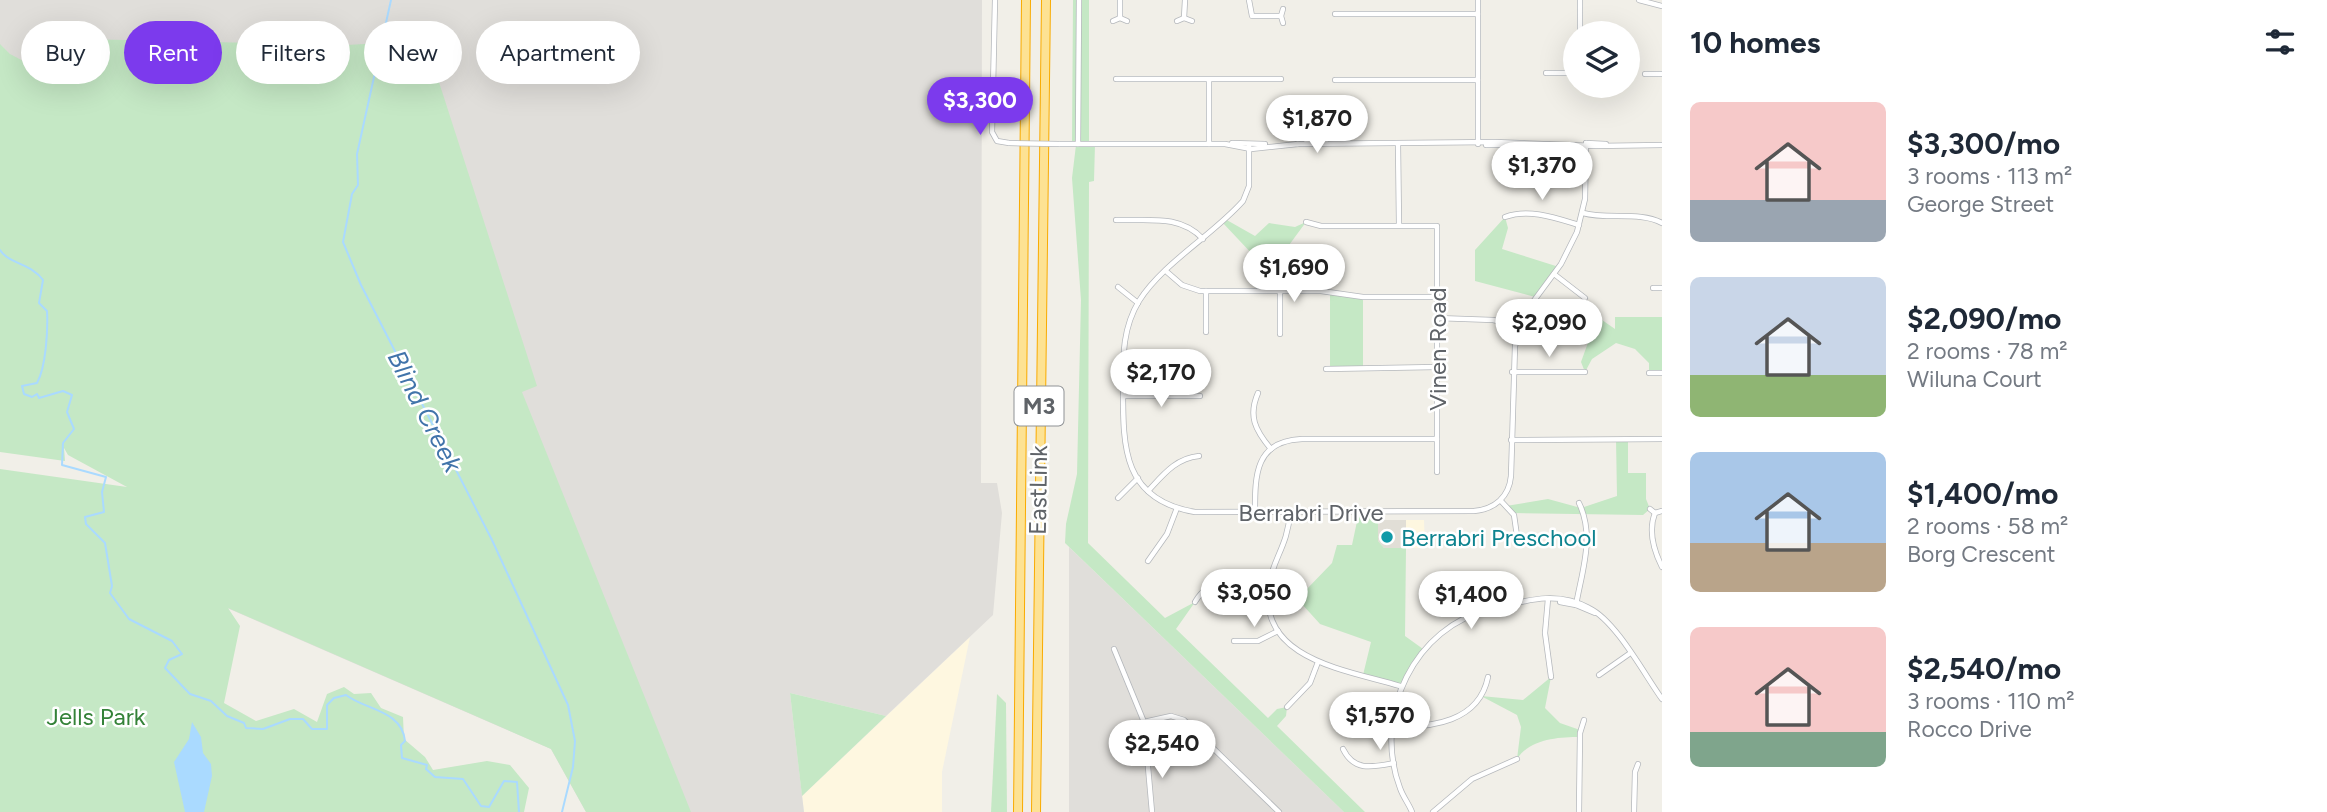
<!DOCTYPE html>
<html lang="en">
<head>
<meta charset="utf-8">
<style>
	:root { --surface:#fff; --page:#f6f6f7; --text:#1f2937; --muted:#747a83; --accent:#7c3aed }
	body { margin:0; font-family:Figtree,sans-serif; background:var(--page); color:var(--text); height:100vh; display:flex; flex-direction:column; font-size:26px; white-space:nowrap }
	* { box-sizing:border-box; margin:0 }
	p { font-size:23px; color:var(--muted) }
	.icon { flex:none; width:38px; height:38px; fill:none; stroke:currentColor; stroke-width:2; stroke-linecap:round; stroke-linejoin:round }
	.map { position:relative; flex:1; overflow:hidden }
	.panel { display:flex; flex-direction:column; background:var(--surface); width:665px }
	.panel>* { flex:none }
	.guide { position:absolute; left:21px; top:21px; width:665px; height:63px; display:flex; gap:14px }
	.fabs { position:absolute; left:1563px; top:21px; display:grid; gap:14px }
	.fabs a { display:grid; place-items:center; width:77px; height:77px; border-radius:50%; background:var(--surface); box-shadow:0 7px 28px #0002; font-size:35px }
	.price { position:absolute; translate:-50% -60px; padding:0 16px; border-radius:24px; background:#fff; color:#222; font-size:23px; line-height:46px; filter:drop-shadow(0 2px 4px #0008) }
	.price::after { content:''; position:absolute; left:50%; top:42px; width:21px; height:16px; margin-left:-10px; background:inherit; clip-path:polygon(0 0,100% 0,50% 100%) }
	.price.on { background:var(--accent); color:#fff }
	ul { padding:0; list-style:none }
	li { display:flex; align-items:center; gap:21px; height:175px; padding:0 28px }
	li span { display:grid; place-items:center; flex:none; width:196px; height:140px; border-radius:10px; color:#555 }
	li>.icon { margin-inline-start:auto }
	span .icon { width:84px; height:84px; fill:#fffc; stroke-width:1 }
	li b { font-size:30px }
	h2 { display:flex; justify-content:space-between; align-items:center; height:84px; padding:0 28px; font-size:30px }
	.pill { padding:0 24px; border-radius:32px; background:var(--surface); box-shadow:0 7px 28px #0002; font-size:24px; line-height:63px }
	.pill.on { background:var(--accent); color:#fff }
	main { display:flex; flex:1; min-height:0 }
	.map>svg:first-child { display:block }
</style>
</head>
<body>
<main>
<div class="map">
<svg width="1662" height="812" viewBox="0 0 1662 812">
	<rect width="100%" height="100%" fill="#f1efe8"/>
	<!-- commercial -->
	<g fill="#fef7e0">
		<polygon points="1406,520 1424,520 1425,548 1406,548"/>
		<polygon points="970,637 942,772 942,812 804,812 802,796"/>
	</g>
	<!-- industrial -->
	<g fill="#e0deda">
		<polygon points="0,0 982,0 981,483 997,483 1002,513 993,615 886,716 790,693 804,812 586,812 551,749 227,608 0,162"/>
		<polygon points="1069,547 1344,812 1069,812"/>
	</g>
	<!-- education -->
	<polygon fill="#e1ded6" points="1377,520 1406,520 1406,548 1384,548 1378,541"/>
	<!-- green -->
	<g fill="#c5e8c5">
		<polygon points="1073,0 1089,0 1089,144 1095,144 1094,181 1089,182 1088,543 1165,618 1195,602 1176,629 1268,718 1277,709 1287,707 1286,716 1277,726 1365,812 1344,812 1065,543 1066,524 1077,474 1081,300 1072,178 1076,145 1072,144"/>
		<polygon points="425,26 438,79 537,386 522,392 691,812 586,812 551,749 228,608 240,626 224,703 256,721 294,709 317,722 327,694 344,687 354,694 371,693 381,708 403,717 404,739 425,757 433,770 487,761 510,765 529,788 524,812 0,812 0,469 127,487 68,455 64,448 65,461 0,452 0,44 10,54 44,72 80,39 347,45 381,43"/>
		<polygon points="1505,217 1508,228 1502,249 1559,267 1535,297 1475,281 1475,250"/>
		<polygon points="1225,219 1255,236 1269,223 1295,227 1306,222 1281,256 1254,256 1222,222"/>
		<polygon points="1330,292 1363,297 1363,367 1330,368"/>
		<polygon points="1585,298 1589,311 1615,329 1615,317 1662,317 1662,373 1649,373 1649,363 1635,349 1616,343 1592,359 1585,372 1581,362 1590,337 1581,311"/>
		<polygon points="1616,439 1628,439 1628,473 1646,473 1646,499 1650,509 1643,515 1513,513 1506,506 1548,499 1581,508 1617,496"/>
		<polygon points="1359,512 1378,512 1378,541 1384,548 1406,548 1405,636 1423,649 1400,686 1363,675 1371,642 1320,624 1301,603 1268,599 1268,594 1304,592 1332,563 1337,545 1352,545"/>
		<path d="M1551,677l-6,31 15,15 20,7v7c-22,0 -50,2 -63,22l4,-32 -4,-12 -36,-19 42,4z"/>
		<polygon points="790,693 886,716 802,796"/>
		<polygon points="997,694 1006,703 1007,812 991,812"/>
	</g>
	<!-- water -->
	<polygon fill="#aadaff" points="192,722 201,737 203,753 211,764 212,776 204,812 185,812 174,762 189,739"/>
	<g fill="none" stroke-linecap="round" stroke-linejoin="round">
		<!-- stream -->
		<g stroke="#aadaff" stroke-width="2">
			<polyline points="391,0 357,154 358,185 352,194 343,242 361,285 492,540 568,705 575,741 573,767 562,812"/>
			<path d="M0,250c9,14 32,14 43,30l-4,23 8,8c1,19 -1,56 -10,72l-15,3 2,8 8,3 5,-3 2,4 24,-7 9,4 -5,17 7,17 -11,14 -1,22 44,12 -4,15 2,20 -19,5 1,7 19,19 7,43 -2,7 19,26 43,22 10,13 -13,6 -4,8 25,26 21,7 16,15 17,7 2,5 17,1 27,-10h13l9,10h15v-24l7,-7 12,-3c19,15 56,15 59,46l-4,4 1,13 25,7 -1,4 9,8 28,2 18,27 8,1 15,-26 13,1 2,30"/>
		</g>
		<defs>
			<g id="street">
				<polyline points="995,0 992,132 997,141 1009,143"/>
				<polyline points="1120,0 1120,18"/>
				<polyline points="1249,0 1252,16 1281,16"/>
				<polyline points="1639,0 1662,6"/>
				<polyline points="1283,9 1281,16 1283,23"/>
				<polyline points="1335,14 1478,14"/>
				<polyline points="1184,18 1185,0"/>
				<polyline points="1113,21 1120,18 1127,21"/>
				<polyline points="1177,21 1184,18 1192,21"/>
				<polyline points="1580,33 1580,0"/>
				<polyline points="1546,73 1575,73"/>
				<polyline points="1645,74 1662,74"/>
				<polyline points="1116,79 1281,79"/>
				<polyline points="1209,80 1209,144"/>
				<polyline points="1335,80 1478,80"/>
				<polyline points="1232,143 1265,144"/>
				<polyline points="1306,143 1326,143"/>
				<polyline points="1586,143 1606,144"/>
				<polyline points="1059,144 1225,144 1251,149 1298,144"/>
				<polyline points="1078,144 1079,0"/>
				<path d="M1249,144v42l-6,15c-30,34 -80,62 -104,100 -17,28 -16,57 -16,88 0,59 0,111 72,123l279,-1c21,-2 35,-14 37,-35l4,-130 12,-36 34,-46 16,-32 8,-33 1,-56"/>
				<polyline points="1297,144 1495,142 1595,146 1662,145"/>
				<polyline points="1398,144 1399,225"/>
				<polyline points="1478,144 1478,0"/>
				<polyline points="1486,145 1505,145"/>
				<path d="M1583,213c24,7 57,-2 79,10"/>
				<path d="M1505,217c24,-9 51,1 74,8"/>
				<path d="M1116,220c31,1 64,-6 87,19"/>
				<polyline points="1306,222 1321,226 1437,226 1437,472"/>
				<polyline points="1167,272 1182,285 1200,291 1321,291 1363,297 1437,297"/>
				<polyline points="1554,274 1585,298"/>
				<polyline points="1118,287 1138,303"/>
				<polyline points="1653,288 1662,288"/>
				<polyline points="1437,318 1493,320 1520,326"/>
				<polyline points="1206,332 1206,291"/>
				<polyline points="1280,334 1280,291"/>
				<polyline points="1326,369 1437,367"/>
				<polyline points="1512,372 1585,372"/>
				<polyline points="1649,373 1662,373"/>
				<path d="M1258,393c-10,23 -3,37 13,56"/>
				<polyline points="1123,396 1200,396"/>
				<polyline points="1511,440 1662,439"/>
				<path d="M1148,491c15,-16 28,-33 51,-35"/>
				<polyline points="1118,498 1138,478"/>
				<polyline points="1501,501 1514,515 1517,536"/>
				<polyline points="1650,509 1655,513"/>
				<path d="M1662,511l-7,2c-7,18 -1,38 7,54"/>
				<path d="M1255,512c0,-37 0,-71 47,-73h135"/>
				<path d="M1290,512c-2,34 -17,46 -21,73 -12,75 79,85 131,101"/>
				<polyline points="1148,561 1167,534 1177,508"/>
				<polyline points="1449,574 1466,581 1482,609"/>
				<polyline points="1548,599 1545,633 1551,677"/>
				<path d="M1195,602c16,-28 47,-23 74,-17"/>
				<polyline points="1560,602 1576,605 1595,613"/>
				<path d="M1576,605c6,-34 19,-69 3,-102"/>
				<polyline points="1234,641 1258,641 1278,631"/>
				<polyline points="1114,649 1144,722 1152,812"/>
				<polyline points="1599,675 1629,654"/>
				<polyline points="1287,707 1310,683 1318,662"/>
				<polyline points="1144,722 1171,716 1184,720 1279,812"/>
				<path d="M1394,726c37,2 85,-4 94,-49"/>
				<path d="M1343,749c11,23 30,18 51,14"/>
				<path d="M1412,812c-3,-8 -9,-15 -12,-24 -28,-74 15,-162 91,-179 34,-8 65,-19 98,-1 27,13 55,66 73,91"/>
				<polyline points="1433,812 1472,779 1517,759"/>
				<polyline points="1579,812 1580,733 1584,720"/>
				<polyline points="1634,812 1635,772 1638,764"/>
			</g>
			<g id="highway">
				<polyline points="1018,812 1026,0"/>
				<polyline points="1036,812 1046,0"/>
			</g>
		</defs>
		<!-- street casing -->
		<use href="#street" stroke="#b5b8bc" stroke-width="6"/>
		<!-- highway casing -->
		<use href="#highway" stroke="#f9ab00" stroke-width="10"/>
		<!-- street -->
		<use href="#street" stroke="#fff" stroke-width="4.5"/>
		<!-- highway -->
		<use href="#highway" stroke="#fde293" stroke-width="8"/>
		<defs>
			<polyline id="street-bridge" points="1009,143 1059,144"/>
		</defs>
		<!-- street-bridge casing -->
		<use href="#street-bridge" stroke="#b5b8bc" stroke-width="6" stroke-linecap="butt"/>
		<!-- street-bridge -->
		<use href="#street-bridge" stroke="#fff" stroke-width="4.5"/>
	</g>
	<!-- markers -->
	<circle fill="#0f9aa8" stroke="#fff" stroke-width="2.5" cx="1387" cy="537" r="7"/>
	<g text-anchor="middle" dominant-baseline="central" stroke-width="5" stroke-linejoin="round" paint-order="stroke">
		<!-- shield labels -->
		<rect fill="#fff" stroke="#8f9295" stroke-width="2" x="1014.5" y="386.5" width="49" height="39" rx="5"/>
		<g font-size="23" font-weight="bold" fill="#5f6368">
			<text x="1039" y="406">M3</text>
		</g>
		<!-- street labels -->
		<g font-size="24" fill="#5f6368" stroke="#fff">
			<text transform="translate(1437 349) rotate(-90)">Vinen Road</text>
			<text transform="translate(1038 490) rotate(-89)">EastLink</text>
			<text x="1311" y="512">Berrabri Drive</text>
		</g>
		<!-- culture labels -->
		<g font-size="24" fill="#0d838f" stroke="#fff" text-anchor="start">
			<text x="1401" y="537">Berrabri Preschool</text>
		</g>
		<!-- park labels -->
		<g font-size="24" fill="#348238" stroke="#fff">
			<text x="96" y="716">Jells Park</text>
		</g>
		<!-- water labels -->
		<g font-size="26" font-style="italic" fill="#4174aa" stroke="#fff">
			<text transform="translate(425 411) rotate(63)">Blind Creek</text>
		</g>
	</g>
</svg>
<div class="fabs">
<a><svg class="icon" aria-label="layers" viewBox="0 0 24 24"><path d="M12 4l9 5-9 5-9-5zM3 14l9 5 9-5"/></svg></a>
</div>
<b class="price on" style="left:980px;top:137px">$3,300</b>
<b class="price" style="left:1317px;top:155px">$1,870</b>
<b class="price" style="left:1542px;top:202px">$1,370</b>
<b class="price" style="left:1294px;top:304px">$1,690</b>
<b class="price" style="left:1549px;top:359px">$2,090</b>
<b class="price" style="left:1161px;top:409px">$2,170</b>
<b class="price" style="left:1254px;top:629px">$3,050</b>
<b class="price" style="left:1471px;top:631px">$1,400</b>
<b class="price" style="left:1380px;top:752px">$1,570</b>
<b class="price" style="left:1162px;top:780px">$2,540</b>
<div class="guide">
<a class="pill">Buy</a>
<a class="pill on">Rent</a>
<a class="pill">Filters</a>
<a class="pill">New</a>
<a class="pill">Apartment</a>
</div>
</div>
<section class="panel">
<h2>10 homes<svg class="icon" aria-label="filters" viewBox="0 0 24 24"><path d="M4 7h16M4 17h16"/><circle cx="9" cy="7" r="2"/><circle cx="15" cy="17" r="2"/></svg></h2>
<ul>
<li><span style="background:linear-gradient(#f6c9c9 70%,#9aa5b1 0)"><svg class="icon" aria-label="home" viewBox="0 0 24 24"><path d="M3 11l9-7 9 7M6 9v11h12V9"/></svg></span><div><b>$3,300/mo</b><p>3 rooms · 113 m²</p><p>George Street</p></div></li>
<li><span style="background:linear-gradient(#c9d6e8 70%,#8fb573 0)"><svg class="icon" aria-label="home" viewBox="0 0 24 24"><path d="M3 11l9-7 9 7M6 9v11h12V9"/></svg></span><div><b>$2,090/mo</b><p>2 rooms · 78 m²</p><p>Wiluna Court</p></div></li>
<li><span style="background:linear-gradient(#a9c7e8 65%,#b9a48a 0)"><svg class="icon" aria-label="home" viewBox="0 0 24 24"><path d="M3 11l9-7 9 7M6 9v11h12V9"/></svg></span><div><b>$1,400/mo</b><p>2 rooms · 58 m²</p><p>Borg Crescent</p></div></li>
<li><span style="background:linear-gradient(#f6c9c9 75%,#7fa58c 0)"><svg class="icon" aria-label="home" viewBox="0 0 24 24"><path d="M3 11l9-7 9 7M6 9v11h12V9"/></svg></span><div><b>$2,540/mo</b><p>3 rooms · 110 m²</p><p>Rocco Drive</p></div></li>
</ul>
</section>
</main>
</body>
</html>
